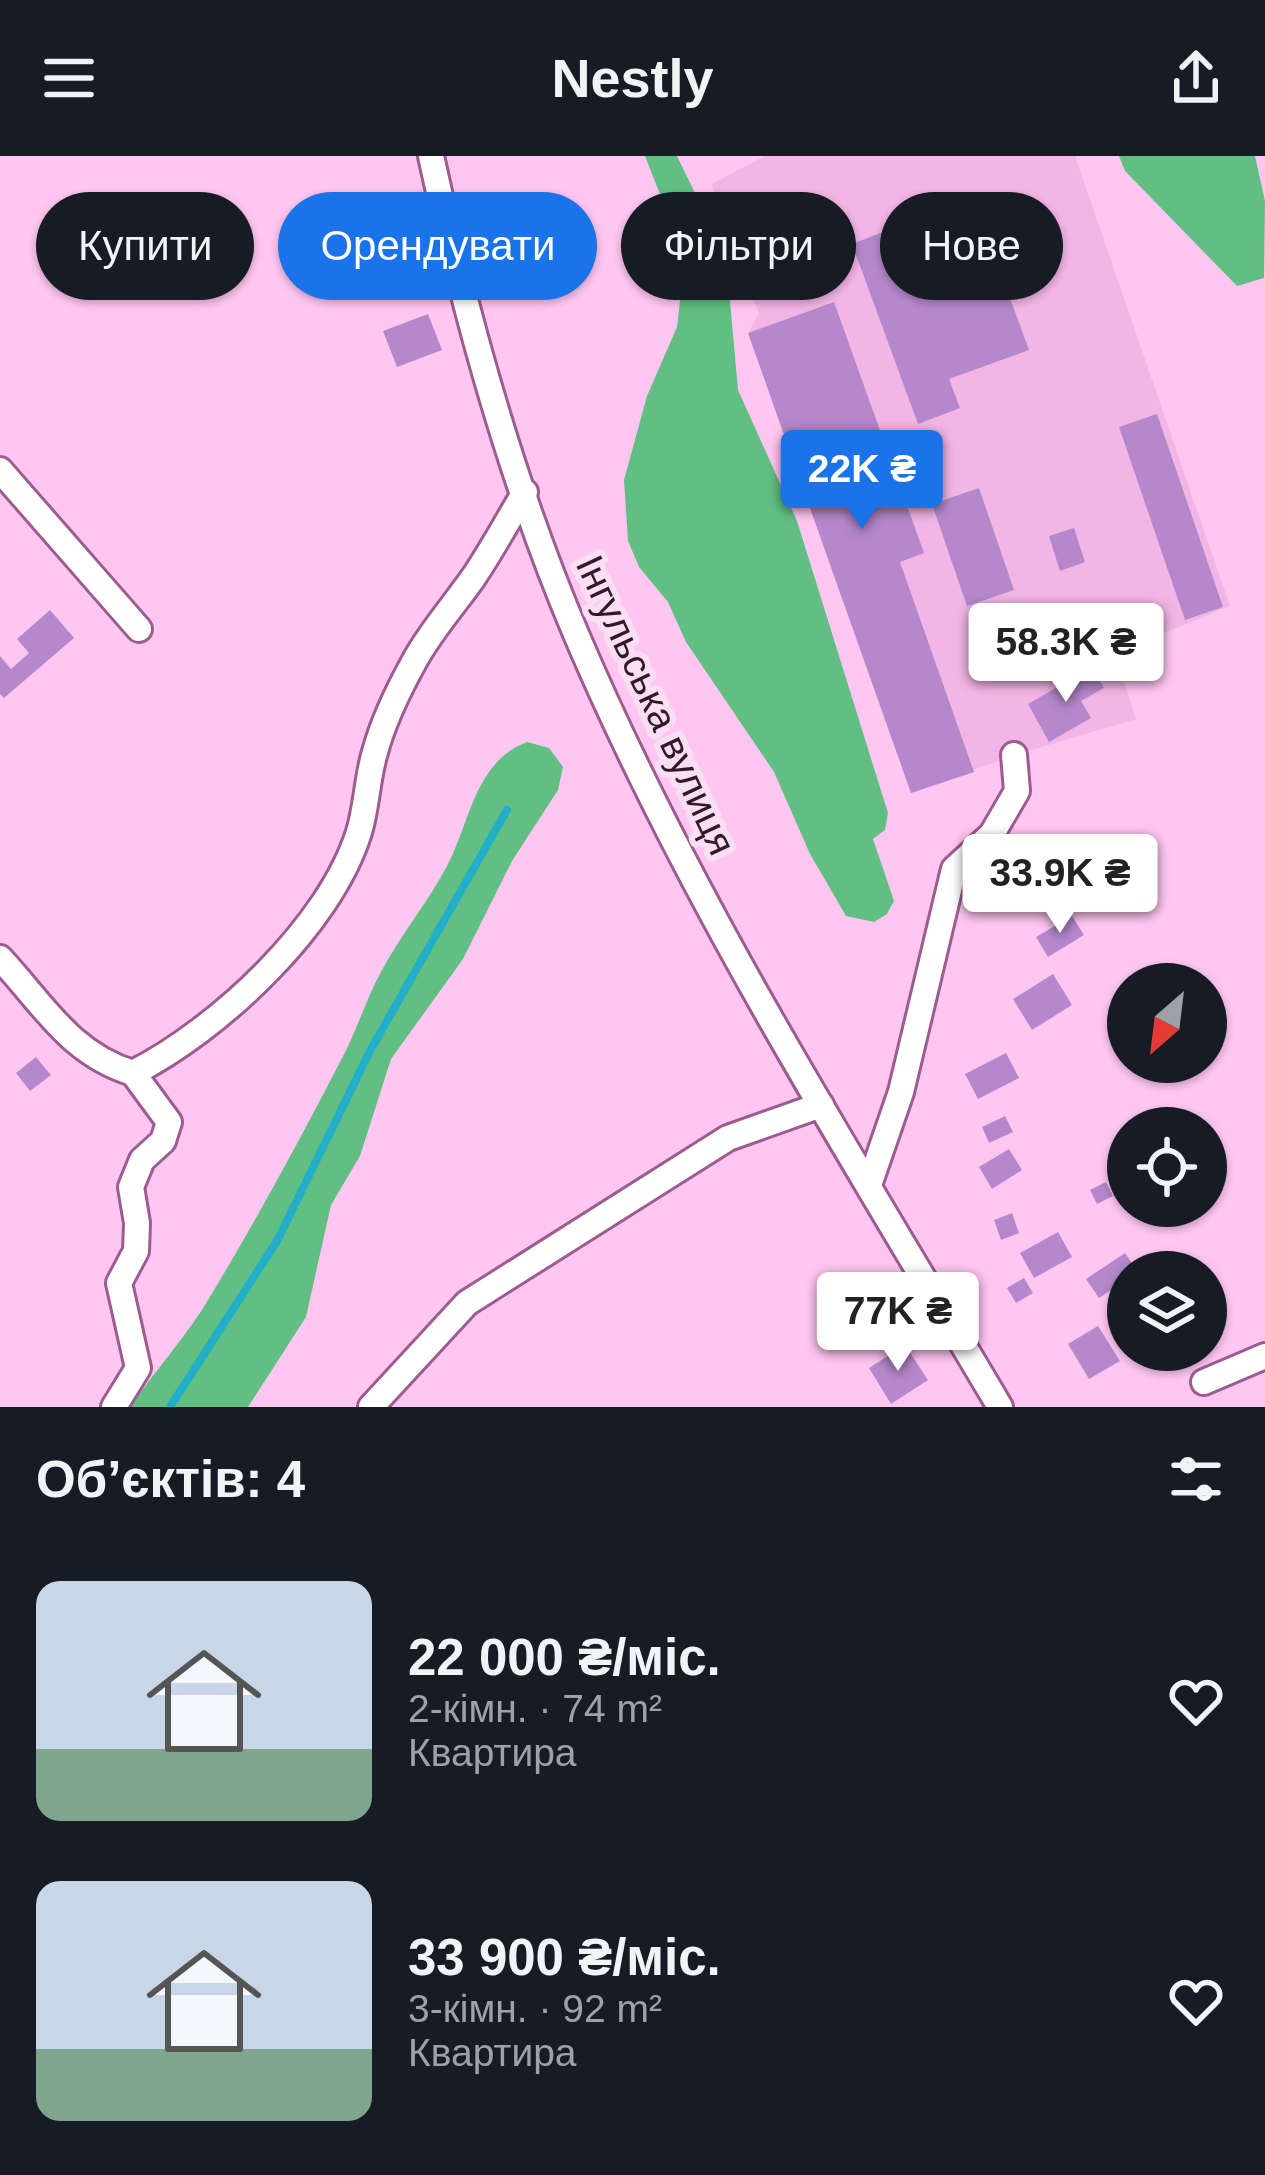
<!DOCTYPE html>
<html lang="uk">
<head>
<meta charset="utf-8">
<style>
	:root { --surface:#171b24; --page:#20242c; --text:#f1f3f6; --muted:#9ea1a6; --accent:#1a73e8 }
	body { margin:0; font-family:Helvetica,sans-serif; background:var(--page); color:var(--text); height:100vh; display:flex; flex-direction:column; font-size:45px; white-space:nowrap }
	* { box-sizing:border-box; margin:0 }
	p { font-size:39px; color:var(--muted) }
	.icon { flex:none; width:66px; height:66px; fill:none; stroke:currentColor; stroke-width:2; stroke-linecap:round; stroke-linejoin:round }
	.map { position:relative; height:1251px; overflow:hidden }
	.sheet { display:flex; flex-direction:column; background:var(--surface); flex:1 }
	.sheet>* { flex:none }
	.banner { position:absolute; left:36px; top:36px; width:1194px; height:108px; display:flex; gap:24px }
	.needle { width:78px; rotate:208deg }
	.buttons { position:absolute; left:1107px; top:807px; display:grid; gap:24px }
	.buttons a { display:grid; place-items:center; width:120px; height:120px; border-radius:50%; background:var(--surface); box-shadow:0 3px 9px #0004; font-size:60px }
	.price { position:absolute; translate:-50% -102px; padding:0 27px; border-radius:12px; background:#fff; color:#222; font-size:39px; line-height:78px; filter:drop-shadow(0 3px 6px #0008) }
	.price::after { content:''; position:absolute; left:50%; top:72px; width:36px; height:27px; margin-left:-18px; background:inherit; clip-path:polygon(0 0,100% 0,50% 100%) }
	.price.current { background:var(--accent); color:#fff }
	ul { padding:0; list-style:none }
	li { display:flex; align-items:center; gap:36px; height:300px; padding:0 36px }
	li span { display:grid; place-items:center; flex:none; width:336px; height:240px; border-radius:24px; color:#555 }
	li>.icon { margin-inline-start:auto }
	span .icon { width:144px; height:144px; fill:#fffc; stroke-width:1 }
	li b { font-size:51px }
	h2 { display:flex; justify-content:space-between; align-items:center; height:144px; padding:0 36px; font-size:51px }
	.tag { padding:0 42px; border-radius:54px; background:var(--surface); box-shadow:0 3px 9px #0004; font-size:42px; line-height:108px }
	.tag.current { background:var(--accent); color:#fff }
	header { display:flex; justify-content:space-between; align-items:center; height:156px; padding:0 36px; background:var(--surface); font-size:54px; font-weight:600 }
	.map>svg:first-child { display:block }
</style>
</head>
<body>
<header><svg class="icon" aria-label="menu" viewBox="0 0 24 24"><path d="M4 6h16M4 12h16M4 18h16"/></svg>Nestly<svg class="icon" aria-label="share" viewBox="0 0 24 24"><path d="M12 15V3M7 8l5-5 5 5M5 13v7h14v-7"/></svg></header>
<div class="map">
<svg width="1265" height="1251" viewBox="0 0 1265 1251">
	<rect width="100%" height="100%" fill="#ffc6f2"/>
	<!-- built -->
	<polygon fill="#f2b5e5" points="765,0 1075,0 1230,450 1115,497 1136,563 1014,599 911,637 748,177 759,158 712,28"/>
	<!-- green -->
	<g fill="#61bf84">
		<polygon points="645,0 677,0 726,101 738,234 797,365 888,657 885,674 873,683 894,745 887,758 874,766 846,760 810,698 774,616 686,486 668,446 639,411 628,385 624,324 647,240 677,171 682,128 672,69"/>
		<polygon points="1119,0 1255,0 1265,45 1264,122 1237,130 1125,15"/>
		<path d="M527,586l22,6 14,19 -5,23 -46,71 -49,98 -72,100 -31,97 -29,49 -25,112 -58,90h-118c26,-38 58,-72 81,-112 46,-76 88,-154 129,-233 16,-29 26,-63 42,-92 19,-35 45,-67 64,-102 24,-44 28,-106 81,-126z"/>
	</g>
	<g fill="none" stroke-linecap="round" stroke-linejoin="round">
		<!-- stream -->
		<polyline stroke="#24afc9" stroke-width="8" points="170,1251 277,1085 371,893 507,654"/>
	</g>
	<!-- building -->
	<g fill="#b588cc">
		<polygon points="896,71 919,132 996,104 1029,194 949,223 960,252 918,268 852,88"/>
		<polygon points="778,73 800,134 778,142 756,81"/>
		<polygon points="834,146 924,397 900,406 974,616 911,637 748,177"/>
		<polygon points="428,158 442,194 397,211 383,175"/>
		<polygon points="1157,258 1223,451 1185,464 1119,271"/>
		<polygon points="979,332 1014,434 967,450 932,348"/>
		<polygon points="1074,372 1085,406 1060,415 1049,380"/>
		<polygon points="50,454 74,482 4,542 0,538 0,500 11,513 29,497 17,483"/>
		<polygon points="1092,511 1104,532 1081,545 1091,562 1049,586 1028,548"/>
		<polygon points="1072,760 1084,779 1048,801 1036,781"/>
		<polygon points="1053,818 1072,849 1032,874 1013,843"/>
		<polygon points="1006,897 1019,922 978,943 965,918"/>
		<polygon points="36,901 51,919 30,935 16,917"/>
		<polygon points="1005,960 1013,976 989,987 982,971"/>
		<polygon points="1009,993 1022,1014 992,1033 979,1011"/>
		<polygon points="1106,1026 1113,1040 1097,1048 1090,1034"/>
		<polygon points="1012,1057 1019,1077 1001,1084 994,1064"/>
		<polygon points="1058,1076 1072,1101 1034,1122 1020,1097"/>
		<polygon points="1125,1097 1138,1116 1128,1116 1128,1123 1099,1142 1086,1123"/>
		<polygon points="1024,1122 1033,1137 1016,1147 1007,1132"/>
		<polygon points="1098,1170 1120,1205 1089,1223 1068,1188"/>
		<polygon points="905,1189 928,1224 891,1248 869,1212"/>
	</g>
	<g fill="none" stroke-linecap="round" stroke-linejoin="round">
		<defs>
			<g id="minor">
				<path d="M431,0c34,157 82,330 145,478 115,270 275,521 424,773"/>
				<polyline points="0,314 139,473"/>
				<path d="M0,802c43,46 70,96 133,115"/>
				<polyline points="869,1029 901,936 954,713 992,678 1017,635 1014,599"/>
				<polyline points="1204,1226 1265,1200"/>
				<path d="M114,1251l24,-39 -19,-85 17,-32 1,-28 -6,-36 11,-27 21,-19 6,-19 -36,-49c85,-43 197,-147 226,-241 8,-26 8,-54 16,-80 8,-30 25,-65 40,-92 16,-29 39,-55 58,-82 19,-28 35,-58 52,-86"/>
				<polyline points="371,1251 467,1147 728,982 821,949"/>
			</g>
		</defs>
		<!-- minor casing -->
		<use href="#minor" stroke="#9c5c90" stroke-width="30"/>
		<!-- minor -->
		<use href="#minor" stroke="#fff" stroke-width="24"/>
	</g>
	<g text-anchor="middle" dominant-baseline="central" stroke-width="12" stroke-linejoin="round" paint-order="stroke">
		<!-- street labels -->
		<g font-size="39" fill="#32182d" stroke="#fbddf4">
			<text transform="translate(656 549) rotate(65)">Інгульська вулиця</text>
		</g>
	</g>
</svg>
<div class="buttons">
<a><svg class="needle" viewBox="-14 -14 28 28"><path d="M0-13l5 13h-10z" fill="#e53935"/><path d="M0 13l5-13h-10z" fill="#9ea1a6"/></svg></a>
<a><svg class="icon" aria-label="locate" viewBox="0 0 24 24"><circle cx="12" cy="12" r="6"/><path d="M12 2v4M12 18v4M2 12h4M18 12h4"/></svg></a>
<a><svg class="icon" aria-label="layers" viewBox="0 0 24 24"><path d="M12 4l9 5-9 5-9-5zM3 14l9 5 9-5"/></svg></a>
</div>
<b class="price current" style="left:862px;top:376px">22K ₴</b>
<b class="price" style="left:1066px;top:549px">58.3K ₴</b>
<b class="price" style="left:1060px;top:780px">33.9K ₴</b>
<b class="price" style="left:898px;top:1218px">77K ₴</b>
<div class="banner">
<a class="tag">Купити</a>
<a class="tag current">Орендувати</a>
<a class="tag">Фільтри</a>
<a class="tag">Нове</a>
</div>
</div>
<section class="sheet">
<h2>Об’єктів: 4<svg class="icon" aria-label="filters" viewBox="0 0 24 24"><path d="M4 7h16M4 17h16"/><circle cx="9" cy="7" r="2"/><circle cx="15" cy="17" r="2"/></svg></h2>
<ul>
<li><span style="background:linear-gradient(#c9d6e8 70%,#7fa58c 0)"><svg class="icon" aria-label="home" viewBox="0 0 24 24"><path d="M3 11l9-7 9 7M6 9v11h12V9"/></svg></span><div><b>22 000 ₴/міс.</b><p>2-кімн. · 74 m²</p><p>Квартира</p></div><svg class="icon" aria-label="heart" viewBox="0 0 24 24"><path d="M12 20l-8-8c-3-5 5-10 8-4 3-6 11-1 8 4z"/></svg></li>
<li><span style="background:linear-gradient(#c9d6e8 70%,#7fa58c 0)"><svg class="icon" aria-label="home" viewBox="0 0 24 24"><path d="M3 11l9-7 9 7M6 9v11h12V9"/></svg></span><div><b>33 900 ₴/міс.</b><p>3-кімн. · 92 m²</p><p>Квартира</p></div><svg class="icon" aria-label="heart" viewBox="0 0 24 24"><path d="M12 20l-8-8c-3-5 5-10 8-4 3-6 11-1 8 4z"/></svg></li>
</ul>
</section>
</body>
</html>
